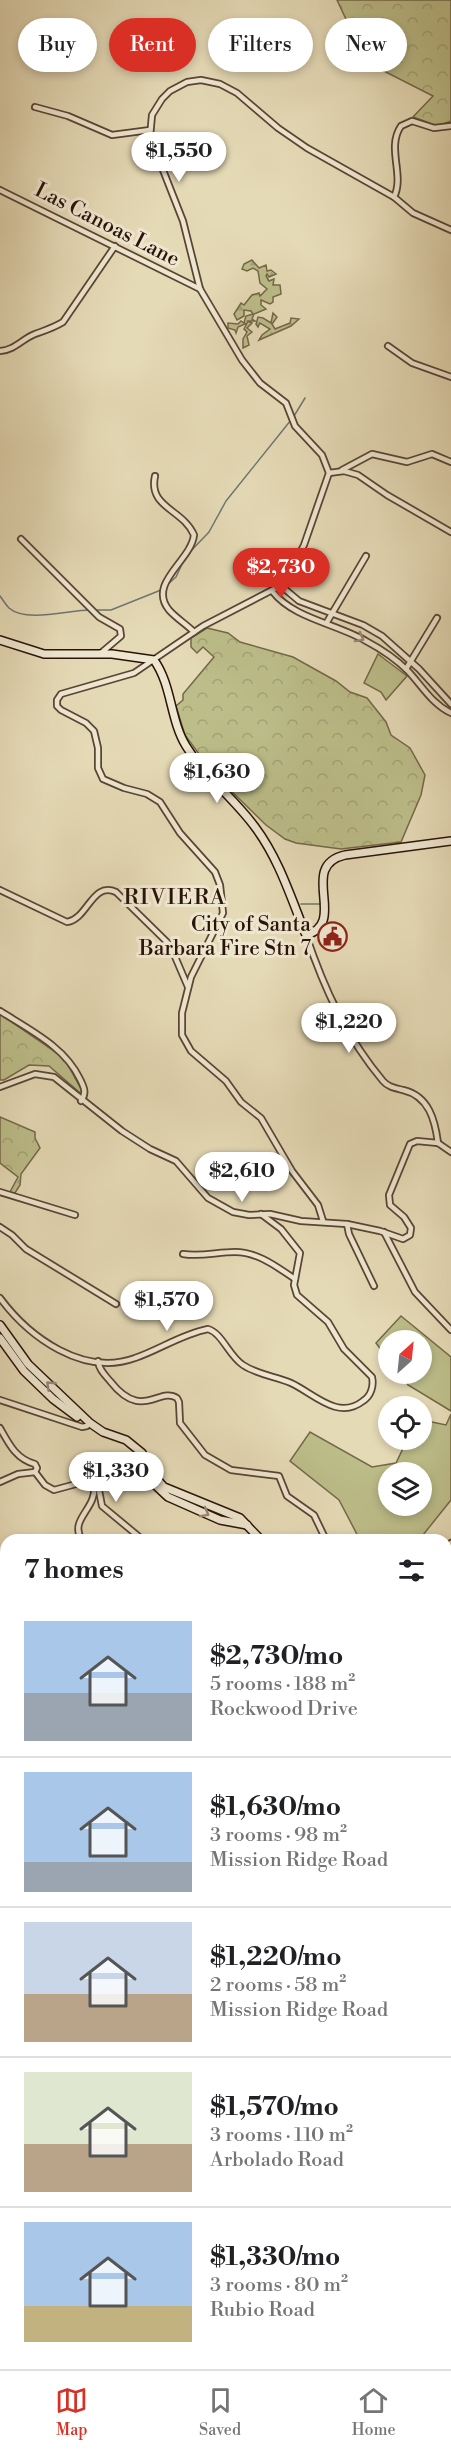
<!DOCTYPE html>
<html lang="en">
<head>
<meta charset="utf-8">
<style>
	:root { --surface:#fff; --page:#f2f2f2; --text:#202124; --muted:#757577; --line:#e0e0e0; --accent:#d93025 }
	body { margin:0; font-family:"Libre Bodoni",serif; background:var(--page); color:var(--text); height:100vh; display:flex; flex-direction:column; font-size:22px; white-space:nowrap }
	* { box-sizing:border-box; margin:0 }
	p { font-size:20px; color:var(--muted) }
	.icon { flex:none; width:33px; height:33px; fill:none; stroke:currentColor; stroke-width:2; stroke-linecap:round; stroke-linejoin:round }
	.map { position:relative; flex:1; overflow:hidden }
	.details { position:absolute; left:0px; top:1534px; width:452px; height:836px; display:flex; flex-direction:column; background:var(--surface); border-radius:18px 18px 0 0; box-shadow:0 3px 9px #0003 }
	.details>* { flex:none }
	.hud { position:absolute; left:18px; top:18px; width:416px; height:54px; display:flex; gap:12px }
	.needle { width:39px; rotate:27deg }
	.tools { position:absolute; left:378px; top:1330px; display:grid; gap:12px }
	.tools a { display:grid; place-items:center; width:54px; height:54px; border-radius:50%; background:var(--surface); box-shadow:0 3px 9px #0003; font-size:30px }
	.price { position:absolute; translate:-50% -51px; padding:0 14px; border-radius:21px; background:#fff; color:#222; font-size:20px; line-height:39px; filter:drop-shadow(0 2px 3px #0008) }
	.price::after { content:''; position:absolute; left:50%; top:36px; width:18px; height:14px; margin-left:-9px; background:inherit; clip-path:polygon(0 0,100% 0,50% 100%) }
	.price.on { background:var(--accent); color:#fff }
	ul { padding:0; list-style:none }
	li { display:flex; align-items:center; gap:18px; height:150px; padding:0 24px }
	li+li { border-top:2px solid var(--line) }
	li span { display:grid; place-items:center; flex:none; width:168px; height:120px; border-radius:0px; color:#555 }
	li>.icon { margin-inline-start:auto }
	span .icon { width:72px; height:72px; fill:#fffc; stroke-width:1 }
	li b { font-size:26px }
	h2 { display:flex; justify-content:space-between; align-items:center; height:72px; padding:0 24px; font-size:26px }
	.pill { padding:0 21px; border-radius:27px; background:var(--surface); box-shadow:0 3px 9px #0003; font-size:21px; line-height:54px }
	.pill.on { background:var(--accent); color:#fff }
	.tab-bar { display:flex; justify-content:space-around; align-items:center; height:84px; border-top:2px solid var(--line); background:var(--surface); font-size:16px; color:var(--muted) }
	.tab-bar a { display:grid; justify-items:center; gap:3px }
	.tab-bar .on { color:var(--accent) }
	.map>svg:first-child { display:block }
</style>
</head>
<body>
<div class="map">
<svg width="451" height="2369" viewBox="0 0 451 2369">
	<defs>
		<pattern id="forest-firs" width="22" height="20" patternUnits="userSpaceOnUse" patternTransform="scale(1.5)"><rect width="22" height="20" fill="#bcbd89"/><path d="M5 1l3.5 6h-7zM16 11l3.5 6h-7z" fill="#a2a275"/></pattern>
		<pattern id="park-crowns" width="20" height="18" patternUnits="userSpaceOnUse" patternTransform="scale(1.5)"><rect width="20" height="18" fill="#bcbd89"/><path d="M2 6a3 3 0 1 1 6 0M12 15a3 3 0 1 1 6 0" fill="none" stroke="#a2a275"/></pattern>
	</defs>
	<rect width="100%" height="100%" fill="#e5dab6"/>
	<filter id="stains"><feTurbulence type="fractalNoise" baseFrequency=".00333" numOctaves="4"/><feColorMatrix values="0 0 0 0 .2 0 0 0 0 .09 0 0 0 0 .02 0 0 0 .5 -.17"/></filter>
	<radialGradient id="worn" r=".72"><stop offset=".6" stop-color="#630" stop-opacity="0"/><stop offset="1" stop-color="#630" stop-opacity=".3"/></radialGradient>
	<!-- grass -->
	<g fill="#bcbd89" stroke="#736848" stroke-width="1.5" fill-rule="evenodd">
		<polygon points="378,654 407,676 386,700 381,692 364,683"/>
		<polygon points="401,1316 451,1357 451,1411 408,1385 400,1374 422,1374 422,1341 388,1341 388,1359 376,1343"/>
		<path d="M451,1414v86l-32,40h-59l-21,-40 -49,-39 20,-29 62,35 24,-4 11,-23h15v-20l24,5zM388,1473h34v33h-34z"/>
	</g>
	<!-- forest -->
	<g fill="url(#forest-firs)" stroke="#736848" stroke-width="1.5">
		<polygon points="252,260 259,268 266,265 267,271 271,270 276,274 269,277 267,274 266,276 269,281 274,279 273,285 280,285 281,294 273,297 273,302 270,304 261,300 261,305 266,309 254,314 252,319 255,321 247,321 252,323 247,328 252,332 247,336 249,345 243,348 243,339 247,332 244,329 247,323 238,327 236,333 235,330 228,328 228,323 238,324 241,321 244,323 246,316 253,314 251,311 244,310 244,316 237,320 234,314 241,303 244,305 252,295 259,293 260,296 267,289 260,283 258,271 253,268 247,271 242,269 244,264"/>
		<polygon points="273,313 277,317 272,324 275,329 290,323 291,318 299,319 291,326 259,340 262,335 270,329 260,323 258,327 256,324 258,317 263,318 271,323"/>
	</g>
	<!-- park -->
	<g fill="url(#park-crowns)" stroke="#736848" stroke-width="1.5">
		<polygon points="337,0 451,0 451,121 438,126 413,117 433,96 366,62"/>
		<polygon points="207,628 228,633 240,642 293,657 336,681 350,692 367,698 386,722 391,735 410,748 425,775 421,795 401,842 341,849 296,843 285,839 266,825 213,773 185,735 176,706 183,700 183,694 214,657 203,647 197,653 191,647 191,638"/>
		<polygon points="0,1014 64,1058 86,1098 49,1066 29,1065 4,1080 0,1080"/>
		<polygon points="0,1117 35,1132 35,1138 40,1148 21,1174 20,1185 15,1193 10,1192 18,1177 0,1163"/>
	</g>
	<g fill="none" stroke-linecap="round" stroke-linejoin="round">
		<!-- stream -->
		<g stroke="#6e7672" stroke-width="1.5">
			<polyline points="294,416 305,398"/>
			<polyline points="188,554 209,532 226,501 291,420"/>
			<polyline points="167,585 176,577 184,560"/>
			<path d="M0,596c3,4 6,9 9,12 17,15 60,2 81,2"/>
			<polyline points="95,610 111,610 161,590"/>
			<polyline points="301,904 320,904 321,906"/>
		</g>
		<defs>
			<g id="street">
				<polyline points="35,107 68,116 112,135 150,130"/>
				<polyline points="0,190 200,289"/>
				<path d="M394,197c11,-22 -8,-49 7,-71l11,-5 22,7 17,-2"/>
				<polyline points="388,346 412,363 451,377"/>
				<path d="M0,351c15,-1 22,-12 35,-17 11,-4 18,-6 28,-12l52,-76"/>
				<polyline points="342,470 372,454 407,462 432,454 451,462"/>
				<polyline points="329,473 344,471 358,475 387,495 451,532"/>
				<path d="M155,476c-7,32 28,33 39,59 -3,26 -47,48 -25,75 7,8 17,14 25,22"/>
				<polyline points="21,539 99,617 120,629 121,636 101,653"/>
				<polyline points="280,585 299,601 363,625 382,636 419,669 451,704"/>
				<path d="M273,592c20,26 64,32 93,49 15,8 30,18 42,30 14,15 24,33 43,42"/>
				<polyline points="327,622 366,556"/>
				<polyline points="406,669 437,618"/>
				<path d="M0,890l67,32c21,-3 25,-41 49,-30l54,53 18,42"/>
				<path d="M306,935c18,53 40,102 77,146 5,6 12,7 20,9 26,6 32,30 35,53"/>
				<path d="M0,1011c30,19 65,36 80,68 4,8 7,14 1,22"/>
				<polyline points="0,1087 35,1074 54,1077 122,1131 150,1149 176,1161 208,1198 233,1212 249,1215 270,1214 301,1221 347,1224 380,1231 403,1239 410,1235 411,1228 404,1217 390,1205 389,1195 410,1144 417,1141 438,1143"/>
				<polyline points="438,1143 451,1152"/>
				<polyline points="0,1192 75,1215"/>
				<polyline points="323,1221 318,1205 292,1171 261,1118 241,1102 226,1081 191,1051 182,1035 182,1013 191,977 223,913 220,885 215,872 180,833 160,802 147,794 124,788 103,779 98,768 98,748 94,731 86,723 61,710 57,706 57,700 61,694 134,673 203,626 278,587 291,570 304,545 329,473 322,455 295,426 286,403 260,383 242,360 200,289 183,221 150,137 152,115 162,99 170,91 187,82 201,80 220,84 237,93 278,128 307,148 394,197 413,213 451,230"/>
				<polyline points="347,1224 349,1234 374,1286"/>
				<polyline points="0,1227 12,1235 26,1249 116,1304"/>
				<polyline points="384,1232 415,1292 451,1330"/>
				<path d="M183,1254c18,3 34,-2 52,-2 23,0 42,15 60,27"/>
				<path d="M0,1298c29,39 83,79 135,60 24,-8 47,-24 73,-29 14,4 21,27 35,36 15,10 32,11 48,18 22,10 47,38 72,18 8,-5 11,-15 9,-24l-28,-28 -16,-27 -31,-27 -3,-10 6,-32 -19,-24 -20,-15"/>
				<path d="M98,1361c1,9 7,14 12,20 32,41 49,5 67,17l2,4 1,21 25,32 26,15 48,6 8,20 27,19 12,25"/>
				<polyline points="0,1400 82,1427 87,1426"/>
				<path d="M0,1428c9,16 16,31 35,36l2,4 -2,4 -17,2 -18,8"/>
				<polyline points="35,1472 45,1485 54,1490 87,1481 98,1485 102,1506 143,1540"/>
				<path d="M82,1540c-14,-21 16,-31 12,-56"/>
				<polyline points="451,1543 448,1549 451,1557"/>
				<polyline points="446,1600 451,1604"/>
				<polyline points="446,1634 451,1638"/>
				<polyline points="446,1674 451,1679"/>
				<polyline points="0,1677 6,1680"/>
				<polyline points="0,1761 6,1764"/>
				<polyline points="0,1794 6,1792"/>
				<polyline points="0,1878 6,1893"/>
				<polyline points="0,1905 6,1902"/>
				<polyline points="0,2021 6,2019"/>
				<polyline points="446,2038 451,2052"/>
				<polyline points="446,2073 451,2071"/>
				<polyline points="0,2077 6,2075"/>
				<polyline points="446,2131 451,2129"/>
				<polyline points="446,2141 451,2153"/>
				<polyline points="446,2189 451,2187"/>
				<polyline points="0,2192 6,2190"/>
				<polyline points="446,2242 451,2256"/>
				<polyline points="0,2308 6,2305"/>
				<polyline points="193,2364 195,2369"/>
				<polyline points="306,2364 308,2369"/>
				<polyline points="421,2364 423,2369"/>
			</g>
			<g id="secondary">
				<path d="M0,640l44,14h68l42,6c18,25 16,60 32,86 19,31 48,52 69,81 24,32 36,71 51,108 43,-12 -9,-69 39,-80l106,-14"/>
				<polyline points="0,1325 28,1364 90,1423 103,1432 126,1440 142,1453 156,1478 164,1487 240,1518 261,1540"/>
				<polyline points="0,1338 24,1371 53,1399 77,1417"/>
				<polyline points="143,1461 153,1483 168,1497 220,1520 247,1525"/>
				<polyline points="446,1814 451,1819"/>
				<polyline points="446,1958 451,1956"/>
				<polyline points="0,2134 6,2131"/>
				<polyline points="0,2166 6,2182"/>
				<polyline points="0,2249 6,2247"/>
				<polyline points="446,2306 451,2304"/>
				<polyline points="79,2364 81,2369"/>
				<polyline points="0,2367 9,2364"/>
				<polyline points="284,2369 297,2364"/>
			</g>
		</defs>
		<!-- street casing -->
		<use href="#street" stroke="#594534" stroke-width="8"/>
		<!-- secondary casing -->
		<use href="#secondary" stroke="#2a1308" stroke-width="10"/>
		<!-- street -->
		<use href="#street" stroke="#eee7d0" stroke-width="4.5"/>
		<!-- secondary -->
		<use href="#secondary" stroke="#eee7d0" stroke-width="7"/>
	</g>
	<!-- one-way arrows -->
	<defs><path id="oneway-chevron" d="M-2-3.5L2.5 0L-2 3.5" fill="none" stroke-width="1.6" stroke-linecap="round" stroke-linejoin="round" transform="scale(1.5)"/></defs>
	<g stroke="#968876">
		<use href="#oneway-chevron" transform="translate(360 638) rotate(29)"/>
		<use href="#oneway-chevron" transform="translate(50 1385) rotate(-137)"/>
		<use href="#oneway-chevron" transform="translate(205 1513) rotate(29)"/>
	</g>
	<!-- icons -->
	<defs>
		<symbol id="civic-ring" viewBox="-11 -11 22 22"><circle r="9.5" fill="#eee7d0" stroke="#8f2418" stroke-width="1.5"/><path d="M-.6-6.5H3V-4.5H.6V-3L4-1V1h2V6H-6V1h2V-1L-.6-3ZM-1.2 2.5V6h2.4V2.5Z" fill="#8f2418"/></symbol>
	</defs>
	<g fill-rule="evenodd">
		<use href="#civic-ring" x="316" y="920" width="33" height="33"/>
	</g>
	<g text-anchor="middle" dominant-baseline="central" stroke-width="6" stroke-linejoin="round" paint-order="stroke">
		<!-- street labels -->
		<g font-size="21" fill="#2a1308" stroke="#eee7d0">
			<text transform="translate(107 225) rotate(27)">Las Canoas Lane</text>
		</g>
		<!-- poi labels -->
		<g font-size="21" fill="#2a1308" stroke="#eee7d0" text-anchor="end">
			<text x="311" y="925">City of Santa<tspan x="311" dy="24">Barbara Fire Stn 7</tspan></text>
		</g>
		<!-- neighbourhood labels -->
		<g font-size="22" letter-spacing="1.5" fill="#2a1308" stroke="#eee7d0">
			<text x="175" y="897">RIVIERA</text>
		</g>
	</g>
	<rect width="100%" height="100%" filter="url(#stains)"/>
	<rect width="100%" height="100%" fill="url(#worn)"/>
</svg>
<div class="tools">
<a><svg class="needle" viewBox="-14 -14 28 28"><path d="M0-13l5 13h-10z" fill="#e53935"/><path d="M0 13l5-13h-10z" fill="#757577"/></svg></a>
<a><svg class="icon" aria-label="locate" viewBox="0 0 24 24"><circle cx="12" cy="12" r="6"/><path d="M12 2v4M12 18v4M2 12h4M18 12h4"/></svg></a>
<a><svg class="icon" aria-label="layers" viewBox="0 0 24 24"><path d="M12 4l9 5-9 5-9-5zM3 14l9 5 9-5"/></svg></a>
</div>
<b class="price" style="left:179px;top:183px">$1,550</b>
<b class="price on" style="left:281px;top:599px">$2,730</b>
<b class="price" style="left:217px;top:804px">$1,630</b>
<b class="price" style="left:349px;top:1054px">$1,220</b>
<b class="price" style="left:242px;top:1203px">$2,610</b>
<b class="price" style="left:167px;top:1332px">$1,570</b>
<b class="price" style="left:116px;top:1503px">$1,330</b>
<div class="hud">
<a class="pill">Buy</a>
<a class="pill on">Rent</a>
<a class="pill">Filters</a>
<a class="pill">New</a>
</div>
<section class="details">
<h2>7 homes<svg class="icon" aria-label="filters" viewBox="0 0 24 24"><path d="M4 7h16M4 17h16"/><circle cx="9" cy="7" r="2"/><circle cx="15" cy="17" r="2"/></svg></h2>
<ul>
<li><span style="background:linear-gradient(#a9c7e8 60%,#9aa5b1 0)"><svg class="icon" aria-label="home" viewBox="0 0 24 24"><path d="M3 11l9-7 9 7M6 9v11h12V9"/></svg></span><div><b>$2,730/mo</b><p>5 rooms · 188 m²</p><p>Rockwood Drive</p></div></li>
<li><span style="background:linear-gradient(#a9c7e8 75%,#9aa5b1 0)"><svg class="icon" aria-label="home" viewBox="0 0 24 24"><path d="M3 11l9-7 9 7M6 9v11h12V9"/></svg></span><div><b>$1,630/mo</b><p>3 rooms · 98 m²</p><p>Mission Ridge Road</p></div></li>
<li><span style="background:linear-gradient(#c9d6e8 60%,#b9a48a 0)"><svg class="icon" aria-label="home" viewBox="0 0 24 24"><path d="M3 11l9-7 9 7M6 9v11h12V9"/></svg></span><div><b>$1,220/mo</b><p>2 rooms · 58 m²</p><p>Mission Ridge Road</p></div></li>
<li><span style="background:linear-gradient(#dfe7d0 60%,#b9a48a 0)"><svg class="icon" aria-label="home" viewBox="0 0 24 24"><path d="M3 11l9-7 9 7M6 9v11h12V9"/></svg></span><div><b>$1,570/mo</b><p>3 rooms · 110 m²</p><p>Arbolado Road</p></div></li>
<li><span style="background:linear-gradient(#a9c7e8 70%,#c2b280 0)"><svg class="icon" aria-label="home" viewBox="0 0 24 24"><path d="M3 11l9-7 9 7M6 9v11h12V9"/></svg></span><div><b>$1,330/mo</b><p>3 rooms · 80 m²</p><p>Rubio Road</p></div></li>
</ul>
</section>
</div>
<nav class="tab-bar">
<a class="on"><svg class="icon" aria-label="map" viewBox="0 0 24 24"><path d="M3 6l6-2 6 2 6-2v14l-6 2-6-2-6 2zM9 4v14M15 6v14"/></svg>Map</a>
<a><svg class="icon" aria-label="saved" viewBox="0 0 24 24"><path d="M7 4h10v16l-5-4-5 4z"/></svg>Saved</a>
<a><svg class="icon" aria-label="home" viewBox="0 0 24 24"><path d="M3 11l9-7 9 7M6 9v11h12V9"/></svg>Home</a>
</nav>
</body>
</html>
